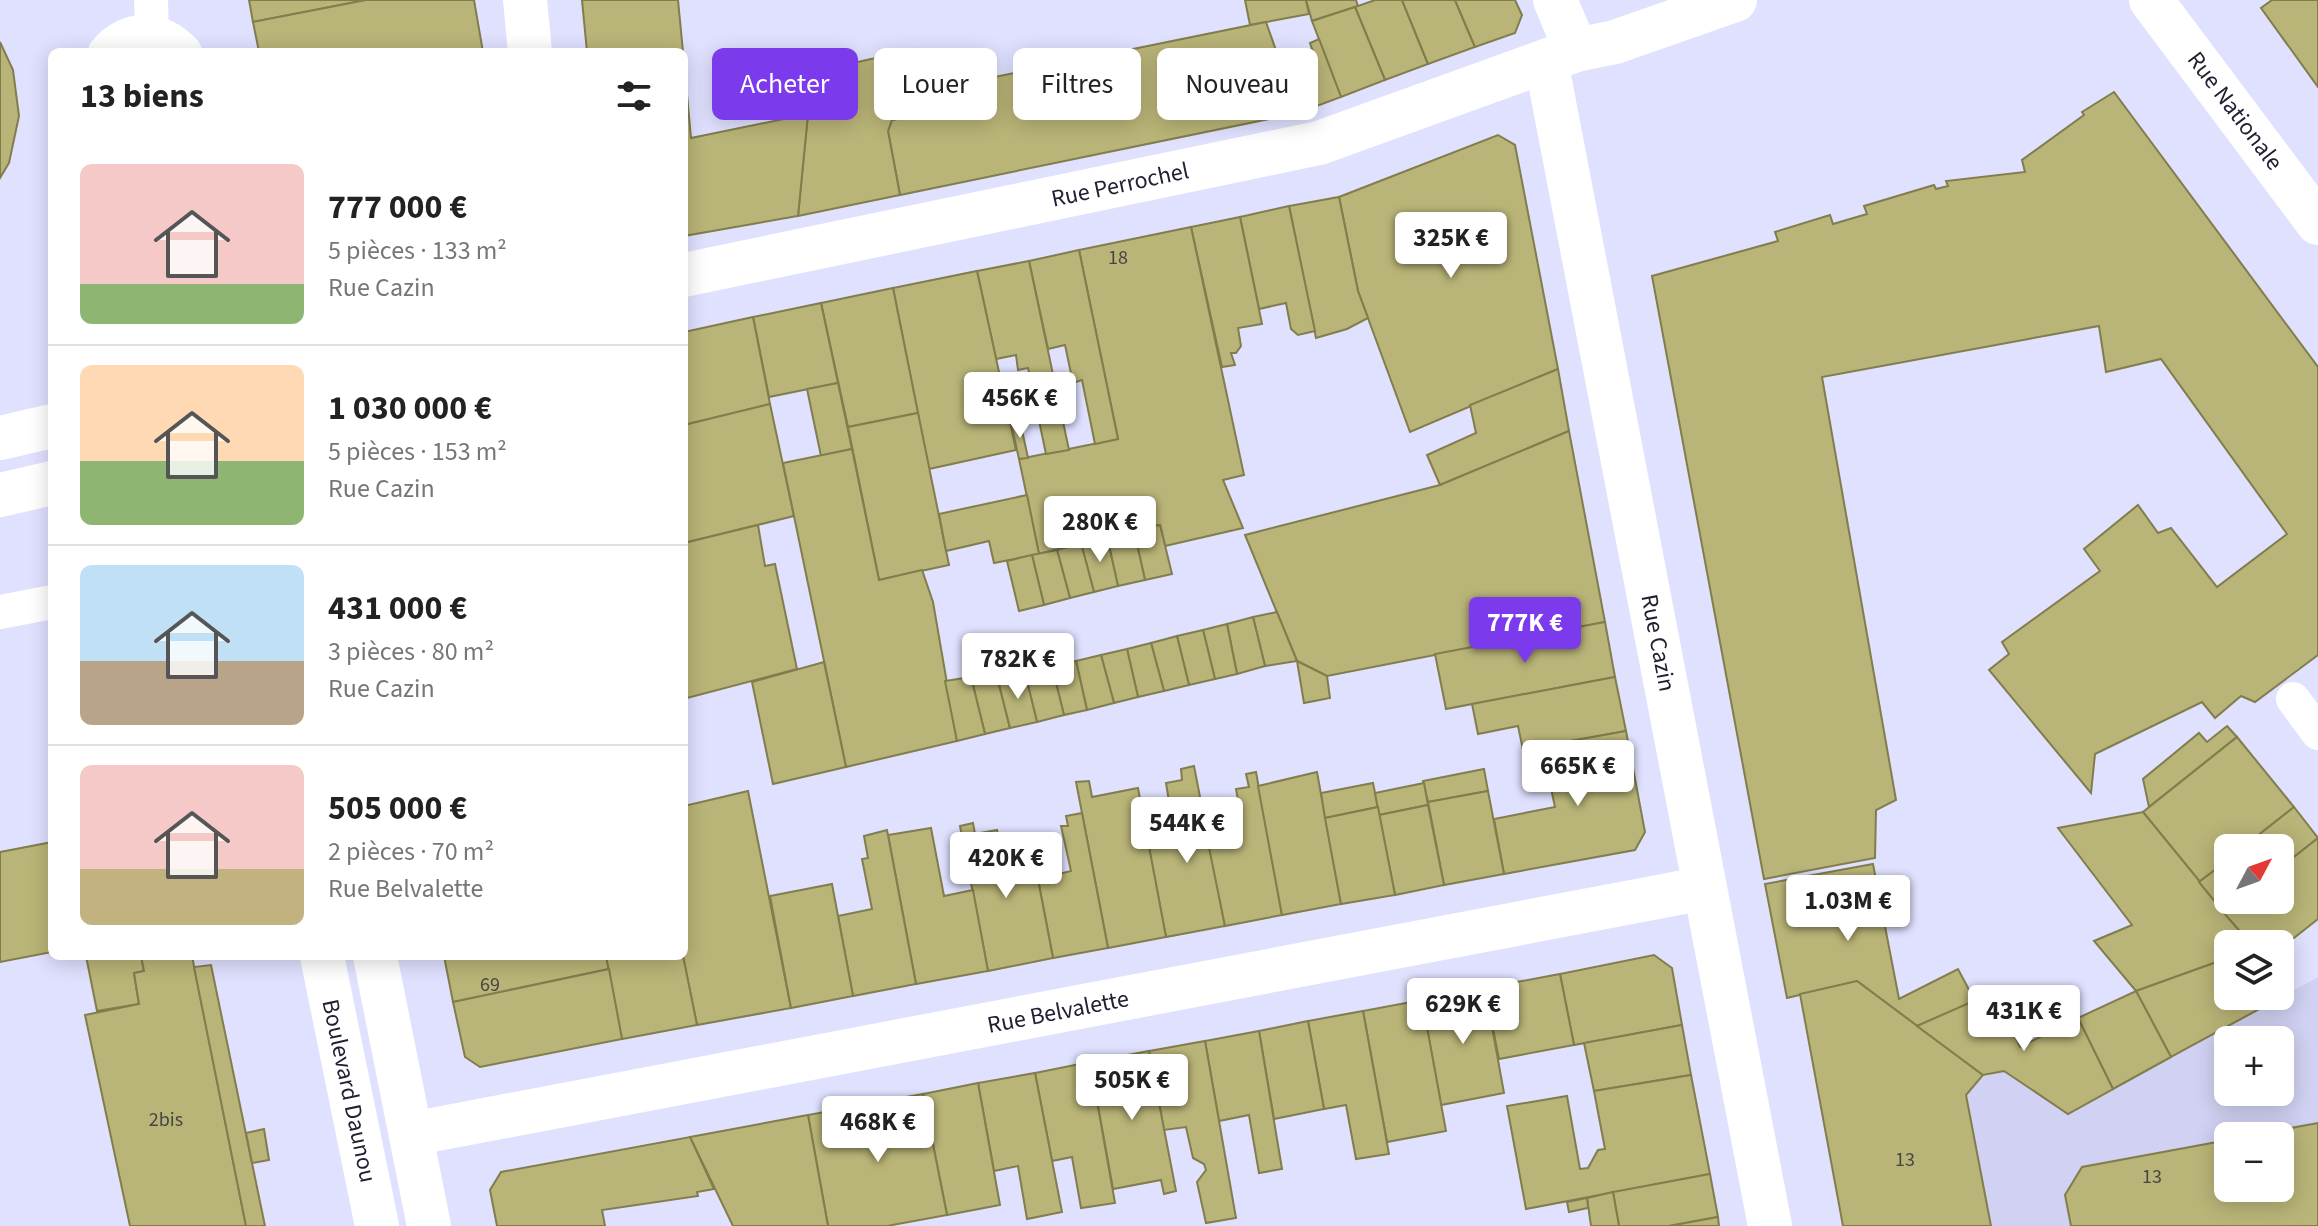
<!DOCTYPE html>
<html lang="fr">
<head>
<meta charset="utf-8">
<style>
	:root { --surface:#fff; --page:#f6f6f6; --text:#222; --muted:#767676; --line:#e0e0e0; --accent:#7c3aed }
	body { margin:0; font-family:"Source Sans 3",sans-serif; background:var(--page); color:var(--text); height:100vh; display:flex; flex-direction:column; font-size:30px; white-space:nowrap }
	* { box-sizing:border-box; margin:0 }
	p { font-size:26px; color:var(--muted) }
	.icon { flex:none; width:44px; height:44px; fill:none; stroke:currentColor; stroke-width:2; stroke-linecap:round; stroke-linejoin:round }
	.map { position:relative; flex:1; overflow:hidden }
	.panel { position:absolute; left:48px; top:48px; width:640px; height:912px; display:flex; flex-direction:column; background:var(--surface); border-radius:12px; box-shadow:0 4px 20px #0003 }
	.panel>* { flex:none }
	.top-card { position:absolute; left:712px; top:48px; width:760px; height:72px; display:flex; gap:16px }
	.needle { width:52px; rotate:49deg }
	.controls { position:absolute; left:2214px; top:834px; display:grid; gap:16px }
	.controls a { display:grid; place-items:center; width:80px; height:80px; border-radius:12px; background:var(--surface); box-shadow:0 4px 20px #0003; font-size:40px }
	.price { position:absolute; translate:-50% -68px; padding:0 18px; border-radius:8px; background:#fff; color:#222; font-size:26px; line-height:52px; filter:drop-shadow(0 2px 4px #0008) }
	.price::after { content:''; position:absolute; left:50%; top:48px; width:24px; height:18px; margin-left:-12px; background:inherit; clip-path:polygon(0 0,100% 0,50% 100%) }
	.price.current { background:var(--accent); color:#fff }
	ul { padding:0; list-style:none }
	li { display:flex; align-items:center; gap:24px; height:200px; padding:0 32px }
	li+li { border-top:2px solid var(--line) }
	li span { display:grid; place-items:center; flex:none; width:224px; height:160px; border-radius:12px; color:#555 }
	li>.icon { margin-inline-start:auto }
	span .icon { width:96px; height:96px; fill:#fffc; stroke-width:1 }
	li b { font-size:34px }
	h2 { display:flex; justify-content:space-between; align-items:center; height:96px; padding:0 32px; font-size:34px }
	.pill { padding:0 28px; border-radius:12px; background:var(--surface); box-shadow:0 4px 20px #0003; font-size:28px; line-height:72px }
	.pill.current { background:var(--accent); color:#fff }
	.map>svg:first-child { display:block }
</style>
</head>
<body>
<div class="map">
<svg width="2318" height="1226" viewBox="0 0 2318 1226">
	<rect width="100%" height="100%" fill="#e0e1ff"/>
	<!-- built -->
	<path fill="#d1d2f3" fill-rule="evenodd" d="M2318,977v249h-475l-43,-232 57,-13 129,95 18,-5 64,43zM2228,1040h52v52h-52zM2228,1136h52v52h-52z"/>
	<!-- building -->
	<g fill="#b9b477" stroke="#817d4d" stroke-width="2">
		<polygon points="249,0 366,0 253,22"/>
		<polygon points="366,0 474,0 483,52 259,52 253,22"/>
		<polygon points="582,0 678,0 683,52 587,52"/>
		<polygon points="1245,0 1306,0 1309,14 1250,25"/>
		<polygon points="1306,0 1356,0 1358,6 1312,21"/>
		<polygon points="1375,0 1402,0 1428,64 1385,80 1355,7"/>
		<polygon points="1402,0 1455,0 1475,47 1428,64"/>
		<polygon points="1455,0 1515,0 1522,15 1515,33 1475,47"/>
		<polygon points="2272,0 2318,0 2318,87 2261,8"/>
		<polygon points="1355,7 1385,80 1341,97 1312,21"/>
		<polygon points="1266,22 1298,113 900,195 888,131 892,120 908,117 911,94"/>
		<polygon points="1319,39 1341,97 1298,113 1281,64 1313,52 1310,43"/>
		<polygon points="0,42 13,70 19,116 9,163 0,178"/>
		<polygon points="916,49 908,117 892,120 888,131 900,195 798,216 808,114 831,109 835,67"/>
		<polygon points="684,61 691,138 808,114 798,216 684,236"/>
		<polygon points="2114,92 2318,367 2318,655 2255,702 2241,696 2215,718 2202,702 2095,754 2091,793 1989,670 2009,654 2002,642 2100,571 2084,549 2138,505 2158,533 2171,528 2217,587 2287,534 2161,359 2106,372 2099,326 1822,377 1896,800 1876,810 1875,858 1764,879 1652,276 1778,241 1775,232 1830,215 1833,224 1867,214 1864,206 1934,185 1936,189 1948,186 1946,181 2025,172 2022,160 2084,115 2082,112"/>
		<polygon points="1498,135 1515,145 1558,369 1410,432 1358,291 1339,197"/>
		<polygon points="1339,197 1358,291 1368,318 1347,329 1316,338 1289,206"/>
		<polygon points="1289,206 1315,331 1298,335 1291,329 1286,303 1259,309 1240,217"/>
		<polygon points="1240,217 1262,324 1238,328 1241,346 1236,353 1231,353 1235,365 1222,367 1191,227"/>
		<polygon points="1191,227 1244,475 1223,480 1243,528 1165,546 1160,525 1039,554 1019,459 1118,439 1079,250"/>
		<polygon points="1079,250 1118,439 1095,444 1082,380 1073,383 1065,345 1048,349 1029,261"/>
		<polygon points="1029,261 1069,450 1046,454 1028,368 1018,370 1016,355 996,359 977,271"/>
		<polygon points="977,271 1016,450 929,469 893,288"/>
		<polygon points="893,288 918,413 848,427 821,303"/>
		<polygon points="821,303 838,383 769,397 753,317"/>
		<polygon points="753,317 770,404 684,425 684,332"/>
		<polygon points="1558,369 1569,431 1440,485 1427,455 1476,433 1470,405"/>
		<polygon points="838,383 852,449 821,456 807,389"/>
		<polygon points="770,404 794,516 684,543 684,425"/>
		<polygon points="918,413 949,565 879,580 848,427"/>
		<polygon points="1020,421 1028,458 1019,459 1011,423"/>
		<polygon points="1569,431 1605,622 1327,676 1297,661 1245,535 1440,485"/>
		<polygon points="852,449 879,580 922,570 933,602 957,741 846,767 783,463"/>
		<polygon points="1027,495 1039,554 994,563 989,541 946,551 939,514"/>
		<polygon points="758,525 765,566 775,564 797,669 687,698 684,679 684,543"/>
		<polygon points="1160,525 1172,574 1145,580 1134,531"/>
		<polygon points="1134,531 1145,580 1118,586 1107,537"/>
		<polygon points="1107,537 1118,586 1094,592 1081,543"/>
		<polygon points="1081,543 1094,592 1070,598 1057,550"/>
		<polygon points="1057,550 1070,598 1044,605 1032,555"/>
		<polygon points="1032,555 1044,605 1019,611 1007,561"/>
		<polygon points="1277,612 1297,661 1265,666 1253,617"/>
		<polygon points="1253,617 1265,666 1237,674 1227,624"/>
		<polygon points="1605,622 1615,677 1446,709 1435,654"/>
		<polygon points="1227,624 1237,674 1215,679 1203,630"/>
		<polygon points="1203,630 1215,679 1189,685 1177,636"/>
		<polygon points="1177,636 1189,685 1164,691 1151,643"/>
		<polygon points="1151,643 1164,691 1138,697 1127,649"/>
		<polygon points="1127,649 1138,697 1114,703 1101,655"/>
		<polygon points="1101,655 1114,703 1087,710 1076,661"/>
		<polygon points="1076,661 1087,710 1064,715 1052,667"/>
		<polygon points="1297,661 1327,676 1330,698 1304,703"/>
		<polygon points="824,662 846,767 773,784 752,682"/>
		<polygon points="1052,667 1064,715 1037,722 1025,673"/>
		<polygon points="996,673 1010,728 985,734 971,677"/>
		<polygon points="1025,673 1037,722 1010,728 998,680"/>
		<polygon points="971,677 985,734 957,741 945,681"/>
		<polygon points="1615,677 1626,731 1523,750 1518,726 1478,734 1472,704"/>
		<polygon points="2227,726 2237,737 2149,807 2143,779 2199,733 2207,742"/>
		<polygon points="1626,731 1645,832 1635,850 1504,874 1494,819 1555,807 1542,746"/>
		<polygon points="2237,737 2294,807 2242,848 2228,848 2228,860 2199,882 2143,812"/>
		<polygon points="1194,766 1225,926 1166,937 1149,848 1180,841 1180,837 1175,838 1166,783 1182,780 1181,769"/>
		<polygon points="1484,769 1488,791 1428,802 1423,781"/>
		<polygon points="1256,772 1282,915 1225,926 1205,828 1242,821 1236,789 1249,787 1246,774"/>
		<polygon points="1317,772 1341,904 1282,915 1258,786"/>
		<polygon points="1089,781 1092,797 1138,788 1166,937 1108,948 1076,782"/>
		<polygon points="1373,783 1378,807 1325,818 1321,793"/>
		<polygon points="1424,783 1428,805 1379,815 1375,793"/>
		<polygon points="748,791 791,1008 697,1025 683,956 684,806"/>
		<polygon points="1488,791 1504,874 1444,885 1428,802"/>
		<polygon points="1428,805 1444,885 1395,895 1379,815"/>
		<polygon points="1378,807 1395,895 1341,904 1325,818"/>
		<polygon points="2294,807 2318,838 2280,868 2280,848 2242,848"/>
		<polygon points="2143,812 2251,944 2228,944 2228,958 2136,991 2094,941 2132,925 2058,828"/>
		<polygon points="1082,813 1108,948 1053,958 1038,879 1071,871 1061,826 1068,826 1066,816"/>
		<polygon points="973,823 975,834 997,830 1001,848 1031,843 1053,958 988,971 960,826"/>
		<polygon points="931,828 944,896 973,890 988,971 916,984 888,835"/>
		<polygon points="887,830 916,984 853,996 838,916 872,909 862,859 868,858 864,836"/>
		<polygon points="2318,838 2318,919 2280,949 2280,944 2251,944 2224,913 2240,900 2280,900 2280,868"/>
		<polygon points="52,842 52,952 0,962 0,852"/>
		<polygon points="2228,860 2228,900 2240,900 2224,913 2199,882"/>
		<polygon points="1873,864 1899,999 1958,969 1975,1001 1917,1026 1857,981 1787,998 1765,884"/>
		<polygon points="832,884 853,996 791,1008 770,896"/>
		<polygon points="1654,955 1672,968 1682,1025 1574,1045 1560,974"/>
		<polygon points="86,956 141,956 144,971 134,973 139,1004 97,1011"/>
		<polygon points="141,956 192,956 246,1226 130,1226 85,1015 139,1004 134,973 144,971"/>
		<polygon points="444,956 606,956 609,969 453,1002"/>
		<polygon points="606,956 683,956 697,1025 622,1039"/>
		<polygon points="2228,958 2228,996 2272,996 2274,1001 2171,1057 2136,991"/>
		<polygon points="211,965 252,1163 265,1226 246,1226 194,967"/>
		<polygon points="609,969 622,1039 480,1067 465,1057 453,1002"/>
		<polygon points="1560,974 1574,1045 1499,1059 1485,988"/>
		<polygon points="1857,981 1983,1075 1966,1095 1991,1226 1843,1226 1800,994"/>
		<polygon points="1485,988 1504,1093 1441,1105 1422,1000"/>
		<polygon points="2136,991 2171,1057 2113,1089 2078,1018"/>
		<polygon points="1994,992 2020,1047 2078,1018 2113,1089 2068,1114 2004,1071 1983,1075 1917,1026"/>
		<polygon points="1422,1000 1446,1131 1387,1142 1363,1011"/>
		<polygon points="1363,1011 1389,1154 1356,1159 1346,1105 1324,1109 1308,1021"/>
		<polygon points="1308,1021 1324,1109 1274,1119 1259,1031"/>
		<polygon points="1682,1025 1691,1075 1594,1091 1584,1043"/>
		<polygon points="1259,1031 1282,1169 1259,1173 1249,1115 1219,1121 1205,1041"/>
		<polygon points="1205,1041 1236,1218 1206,1223 1197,1182 1206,1170 1204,1164 1193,1158 1186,1127 1164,1130 1149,1051"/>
		<polygon points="1149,1051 1176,1191 1164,1194 1161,1180 1113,1189 1090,1062"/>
		<polygon points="1090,1062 1115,1203 1081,1208 1072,1157 1052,1161 1035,1073"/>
		<polygon points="1035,1073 1062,1212 1027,1219 1018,1166 994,1171 978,1083"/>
		<polygon points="1691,1075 1710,1174 1526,1209 1507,1106 1567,1096 1580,1169 1588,1168 1598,1150 1605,1149 1594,1091"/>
		<polygon points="978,1083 1000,1205 947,1215 923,1094"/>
		<polygon points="923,1094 947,1215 887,1226 828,1226 808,1115"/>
		<polygon points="808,1115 828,1226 733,1226 690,1137"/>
		<polygon points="2318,1123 2318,1226 2071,1226 2065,1195 2082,1167 2228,1140 2228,1188 2280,1188 2280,1136 2247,1136"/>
		<polygon points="264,1129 269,1160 252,1163 246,1133"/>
		<polygon points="690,1137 714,1189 697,1192 698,1196 602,1210 605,1226 497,1226 490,1190 501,1172"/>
		<polygon points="1710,1174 1718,1217 1669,1226 1619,1226 1613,1192"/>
		<polygon points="1613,1192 1619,1226 1591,1226 1587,1198"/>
		<polygon points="1587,1198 1588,1208 1569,1212 1567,1202"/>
		<polygon points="1718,1217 1719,1226 1669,1226"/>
	</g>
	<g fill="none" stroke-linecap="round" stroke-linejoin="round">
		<!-- lane -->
		<g stroke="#fff" stroke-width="34">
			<polyline points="151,0 152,32"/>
			<path d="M105,52c23,-27 57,-26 80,0"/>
			<polyline points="0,612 52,602"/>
			<polyline points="2293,699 2318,733"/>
		</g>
		<!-- street -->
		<g stroke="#fff" stroke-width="44">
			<polyline points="525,0 530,52"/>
			<polyline points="1555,0 1576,50"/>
			<polyline points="2151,0 2318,223"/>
			<polyline points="1546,61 1770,1226"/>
			<polyline points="684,275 1319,143 1576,50 1615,42 1735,0"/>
			<polyline points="0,438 52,426"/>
			<polyline points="0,495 52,483"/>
			<polyline points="411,1134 1705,888"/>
		</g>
		<!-- secondary -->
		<g stroke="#fff" stroke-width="44">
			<polyline points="322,956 377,1226"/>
			<polyline points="375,956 429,1226"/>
		</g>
	</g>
	<g text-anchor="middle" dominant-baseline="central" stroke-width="6" stroke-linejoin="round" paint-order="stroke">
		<!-- number labels -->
		<g font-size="20" fill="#474644">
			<text x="1118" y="258">18</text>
			<text x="490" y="985">69</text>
			<text x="166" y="1120">2bis</text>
			<text x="1905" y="1160">13</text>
			<text x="2152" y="1177">13</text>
		</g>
		<!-- street labels -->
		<g font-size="24" fill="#212133" stroke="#fff">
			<text transform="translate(2235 111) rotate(53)">Rue Nationale</text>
			<text transform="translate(1120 185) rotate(-12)">Rue Perrochel</text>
			<text transform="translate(1658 643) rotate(79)">Rue Cazin</text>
			<text transform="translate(1058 1012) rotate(-11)">Rue Belvalette</text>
			<text transform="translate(349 1091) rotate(78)">Boulevard Daunou</text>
		</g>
	</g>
</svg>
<div class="controls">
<a><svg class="needle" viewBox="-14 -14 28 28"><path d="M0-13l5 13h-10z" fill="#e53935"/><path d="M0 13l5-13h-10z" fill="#767676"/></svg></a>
<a><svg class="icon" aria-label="layers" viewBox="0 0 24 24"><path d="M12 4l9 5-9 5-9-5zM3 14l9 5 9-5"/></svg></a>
<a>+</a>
<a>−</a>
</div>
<b class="price" style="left:1451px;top:280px">325K €</b>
<b class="price" style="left:1020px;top:440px">456K €</b>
<b class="price" style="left:1100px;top:564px">280K €</b>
<b class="price current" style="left:1525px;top:665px">777K €</b>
<b class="price" style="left:1018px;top:701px">782K €</b>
<b class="price" style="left:1578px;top:808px">665K €</b>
<b class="price" style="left:1187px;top:865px">544K €</b>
<b class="price" style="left:1006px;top:900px">420K €</b>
<b class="price" style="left:1848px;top:943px">1.03M €</b>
<b class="price" style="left:1463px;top:1046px">629K €</b>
<b class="price" style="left:2024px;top:1053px">431K €</b>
<b class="price" style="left:1132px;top:1122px">505K €</b>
<b class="price" style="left:878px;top:1164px">468K €</b>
<div class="top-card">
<a class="pill current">Acheter</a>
<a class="pill">Louer</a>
<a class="pill">Filtres</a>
<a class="pill">Nouveau</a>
</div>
<section class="panel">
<h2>13 biens<svg class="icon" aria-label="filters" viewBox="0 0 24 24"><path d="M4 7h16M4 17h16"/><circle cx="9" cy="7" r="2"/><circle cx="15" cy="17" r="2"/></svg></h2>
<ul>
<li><span style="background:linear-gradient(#f6c9c9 75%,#8fb573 0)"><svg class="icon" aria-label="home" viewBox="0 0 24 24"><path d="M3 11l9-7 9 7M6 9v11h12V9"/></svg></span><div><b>777 000 €</b><p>5 pièces · 133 m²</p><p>Rue Cazin</p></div></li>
<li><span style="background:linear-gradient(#ffd9b3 60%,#8fb573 0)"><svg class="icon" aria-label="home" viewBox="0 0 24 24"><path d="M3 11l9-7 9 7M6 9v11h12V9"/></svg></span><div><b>1 030 000 €</b><p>5 pièces · 153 m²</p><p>Rue Cazin</p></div></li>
<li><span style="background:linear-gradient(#bfe0f5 60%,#b9a48a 0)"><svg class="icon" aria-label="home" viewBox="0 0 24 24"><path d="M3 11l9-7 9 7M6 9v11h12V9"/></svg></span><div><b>431 000 €</b><p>3 pièces · 80 m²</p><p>Rue Cazin</p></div></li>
<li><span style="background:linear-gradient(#f6c9c9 65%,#c2b280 0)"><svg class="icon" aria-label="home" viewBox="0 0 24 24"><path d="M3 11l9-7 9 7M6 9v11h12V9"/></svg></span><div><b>505 000 €</b><p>2 pièces · 70 m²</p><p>Rue Belvalette</p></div></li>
</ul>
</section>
</div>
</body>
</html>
